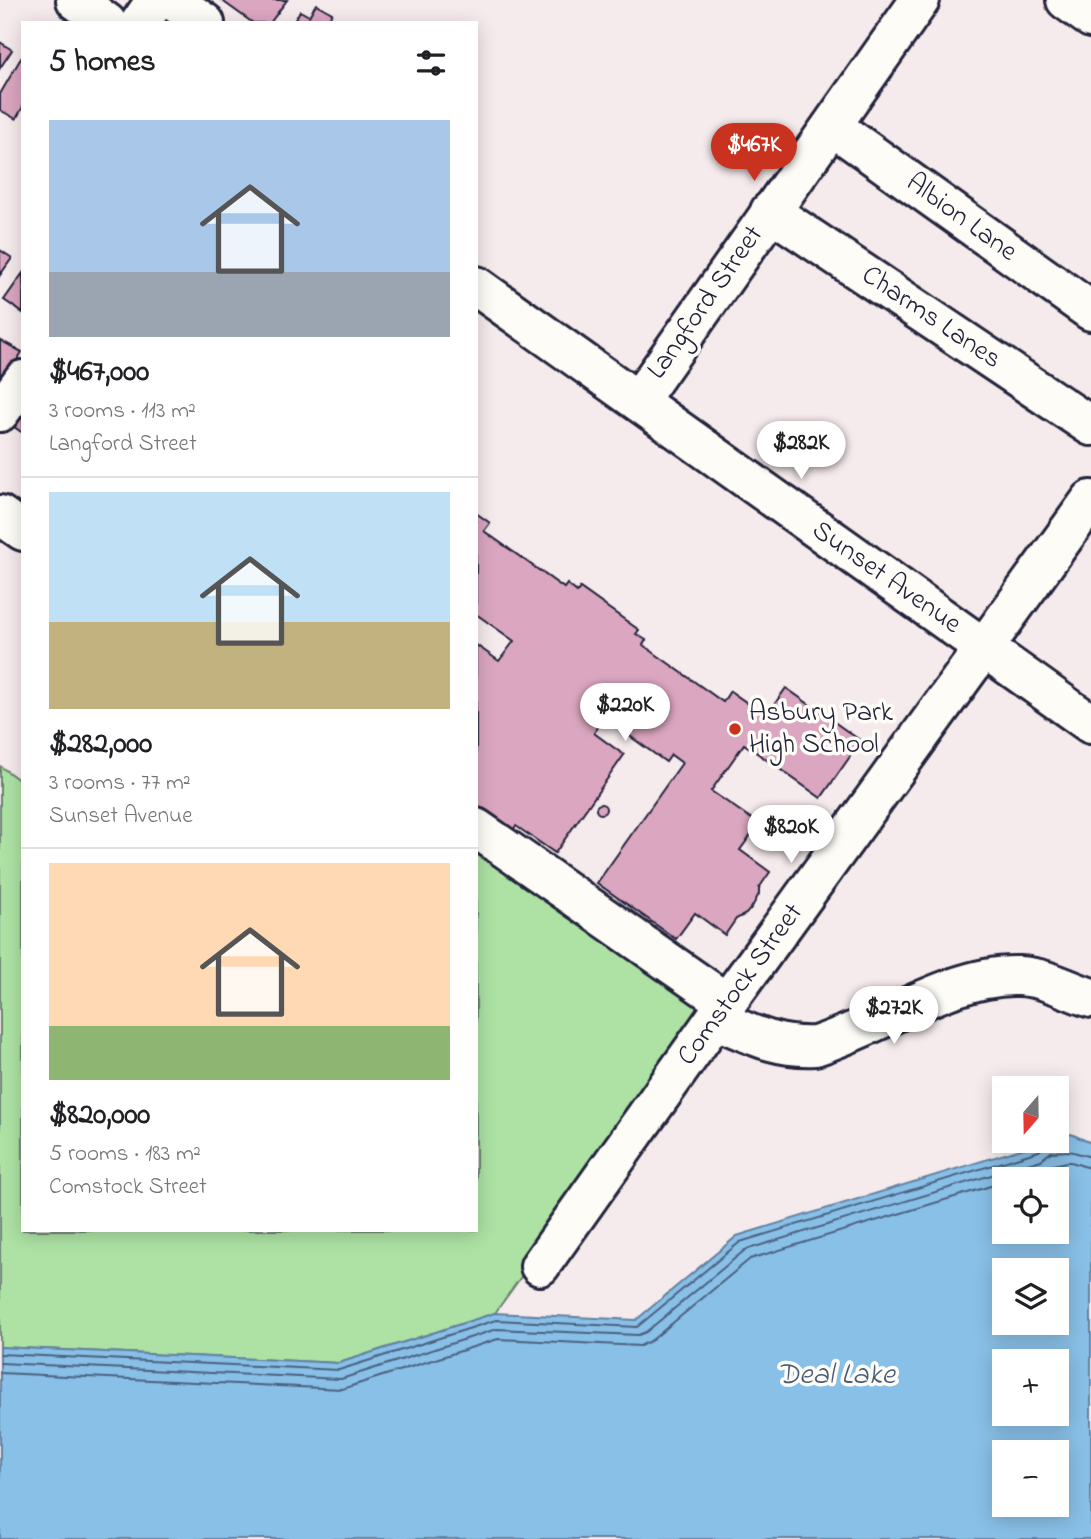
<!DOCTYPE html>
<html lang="en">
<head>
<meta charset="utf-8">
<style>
	:root { --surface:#fff; --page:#f2f2f2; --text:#202124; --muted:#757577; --line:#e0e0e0; --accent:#c8321e }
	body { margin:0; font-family:"Indie Flower",sans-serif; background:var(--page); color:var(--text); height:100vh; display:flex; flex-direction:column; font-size:26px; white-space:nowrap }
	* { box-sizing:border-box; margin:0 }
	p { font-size:23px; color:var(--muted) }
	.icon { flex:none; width:38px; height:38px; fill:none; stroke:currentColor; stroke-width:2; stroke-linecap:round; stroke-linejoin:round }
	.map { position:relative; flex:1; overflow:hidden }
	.details { position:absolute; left:21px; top:21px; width:457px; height:1211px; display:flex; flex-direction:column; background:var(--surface); border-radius:0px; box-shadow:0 4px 18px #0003 }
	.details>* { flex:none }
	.needle { width:46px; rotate:200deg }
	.tools { position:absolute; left:992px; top:1076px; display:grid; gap:14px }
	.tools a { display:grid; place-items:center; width:77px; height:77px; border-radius:0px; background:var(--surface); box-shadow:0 4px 18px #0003; font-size:35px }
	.price { position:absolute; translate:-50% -60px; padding:0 16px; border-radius:24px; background:#fff; color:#222; font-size:23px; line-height:46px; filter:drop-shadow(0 2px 4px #0008) }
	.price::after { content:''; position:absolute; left:50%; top:42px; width:21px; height:16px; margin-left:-10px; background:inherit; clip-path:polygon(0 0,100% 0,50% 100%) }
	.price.active { background:var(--accent); color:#fff }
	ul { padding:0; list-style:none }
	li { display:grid; align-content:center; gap:14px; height:371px; padding:0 28px }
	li+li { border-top:2px solid var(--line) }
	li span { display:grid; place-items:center; height:217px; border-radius:0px; color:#555 }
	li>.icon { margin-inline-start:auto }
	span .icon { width:126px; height:126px; fill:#fffc; stroke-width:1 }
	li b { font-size:30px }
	h2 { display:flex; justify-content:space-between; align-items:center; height:84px; padding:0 28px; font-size:30px }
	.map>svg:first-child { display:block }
</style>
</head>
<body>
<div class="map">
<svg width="1091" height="1539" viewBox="0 0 1091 1539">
	<rect width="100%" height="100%" fill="#f6ebec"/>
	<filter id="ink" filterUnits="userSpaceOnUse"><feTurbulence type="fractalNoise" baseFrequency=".0143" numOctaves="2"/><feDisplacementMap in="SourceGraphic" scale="14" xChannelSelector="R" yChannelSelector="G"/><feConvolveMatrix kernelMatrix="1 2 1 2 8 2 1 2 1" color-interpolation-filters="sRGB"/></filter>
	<g filter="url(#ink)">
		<!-- green -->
		<polygon fill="#ade2a4" stroke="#688270" stroke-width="2" points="0,766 23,783 23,1230 476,1230 476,845 712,1011 495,1313 339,1363 0,1347"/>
		<!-- water -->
		<path fill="#89c0e7" stroke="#6081a2" stroke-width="2" fill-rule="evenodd" d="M1071,1134l20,9v396h-1091v-192l339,16 156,-50 141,7 101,-84 310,-95h10v-3zM1004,1180h53v52h-53zM1004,1270h53v53h-53zM1004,1362h53v52h-53zM1004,1452h53v53h-53z"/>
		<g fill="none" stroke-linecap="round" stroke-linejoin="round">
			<!-- shore -->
			<g stroke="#4b6180" stroke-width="2">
				<path d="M1011,1180c14,-5 47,-19 59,-18 7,1 13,5 21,6"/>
				<polyline points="0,1354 339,1370 496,1320 637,1327 740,1242 1039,1151 1043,1147 1044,1141"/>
				<polyline points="0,1363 341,1379 497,1329 638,1335 646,1332 745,1250 1041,1160 1051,1152 1070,1151 1091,1157"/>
				<polyline points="0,1373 342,1389 498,1339 640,1346 652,1340 750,1259 1004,1182"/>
			</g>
		</g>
		<!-- building -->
		<g fill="#dba6c0" stroke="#22223b" stroke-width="2">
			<polygon points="221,0 287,0 270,23 253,23"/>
			<polygon points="316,4 332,13 326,23 293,23 300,11 309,16"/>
			<polygon points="0,42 12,50 0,68"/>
			<polygon points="21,58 23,60 23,107 16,119 0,110 0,94"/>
			<polygon points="0,250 12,258 0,275"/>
			<polygon points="23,273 23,313 4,300"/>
			<polygon points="0,340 22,352 0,390"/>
			<polygon points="23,388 23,433 1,418"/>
			<polygon points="476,513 490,523 484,531 564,588 567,584 577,592 580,588 639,630 636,634 646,640 643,645 723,702 730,691 766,716 786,688 861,741 821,798 744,744 711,791 759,824 740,850 770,872 759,888 759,894 752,907 746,914 736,919 725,935 695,913 676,939 597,883 682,763 671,755 666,762 624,732 628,726 609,712 594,733 624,755 555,853 516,826 511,832 476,807 476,645 499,661 514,641 476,614"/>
			<circle cx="601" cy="809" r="5"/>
		</g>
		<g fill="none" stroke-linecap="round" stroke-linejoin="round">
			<defs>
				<g id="minor">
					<polyline points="76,0 107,23"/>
					<polyline points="172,0 205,23"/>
					<polyline points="1066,0 1091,18"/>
					<polyline points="140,23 156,0"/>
					<polyline points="832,126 1091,311"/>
					<polyline points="770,211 1091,426"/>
					<polyline points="476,286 1091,724"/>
					<polyline points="638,401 920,0"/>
					<polyline points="0,412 23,380"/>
					<polyline points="0,515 23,531"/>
					<polyline points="476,828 727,1003"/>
					<path d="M715,1019c36,15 61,29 100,27 63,-19 139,-73 204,-70 26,1 48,14 72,22"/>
					<polyline points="540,1266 715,1019 1091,500"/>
				</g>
			</defs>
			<!-- minor casing -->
			<use href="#minor" stroke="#22223b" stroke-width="44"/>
			<!-- minor -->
			<use href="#minor" stroke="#fdfcf7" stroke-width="38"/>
		</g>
	</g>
	<!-- markers -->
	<circle fill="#c8321e" stroke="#fdfcf7" stroke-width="2.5" cx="735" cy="729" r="7"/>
	<g text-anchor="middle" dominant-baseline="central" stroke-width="7" stroke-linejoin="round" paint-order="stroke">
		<!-- street labels -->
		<g font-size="28" fill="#22223b" stroke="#fdfcf7">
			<text transform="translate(961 218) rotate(36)">Albion Lane</text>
			<text transform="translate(706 303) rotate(-55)">Langford Street</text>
			<text transform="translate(931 318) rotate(34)">Charms Lanes</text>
			<text transform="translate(886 578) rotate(35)">Sunset Avenue</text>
			<text transform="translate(741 985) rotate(-54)">Comstock Street</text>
		</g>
		<!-- poi labels -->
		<g font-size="28" fill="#22223b" stroke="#fdfcf7" text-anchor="start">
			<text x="749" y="713">Asbury Park<tspan x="749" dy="32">High School</tspan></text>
		</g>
		<!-- water labels -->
		<g font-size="30" font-style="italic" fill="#465977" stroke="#fdfcf7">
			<text x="836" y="1376">Deal Lake</text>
		</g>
	</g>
</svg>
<div class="tools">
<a><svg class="needle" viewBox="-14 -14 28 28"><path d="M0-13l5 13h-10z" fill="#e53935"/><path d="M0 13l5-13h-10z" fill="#757577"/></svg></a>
<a><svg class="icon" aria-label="locate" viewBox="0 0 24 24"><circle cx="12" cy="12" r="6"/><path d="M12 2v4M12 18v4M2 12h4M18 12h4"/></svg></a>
<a><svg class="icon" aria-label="layers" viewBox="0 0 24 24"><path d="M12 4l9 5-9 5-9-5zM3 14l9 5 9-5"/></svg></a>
<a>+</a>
<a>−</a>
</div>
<b class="price active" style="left:754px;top:183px">$467K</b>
<b class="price" style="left:801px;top:481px">$282K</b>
<b class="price" style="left:625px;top:743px">$220K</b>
<b class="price" style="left:791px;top:865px">$820K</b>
<b class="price" style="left:894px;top:1046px">$272K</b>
<section class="details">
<h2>5 homes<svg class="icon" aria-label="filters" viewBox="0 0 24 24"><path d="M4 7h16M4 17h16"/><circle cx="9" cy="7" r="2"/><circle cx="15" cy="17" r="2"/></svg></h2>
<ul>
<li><span style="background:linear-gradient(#a9c7e8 70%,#9aa5b1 0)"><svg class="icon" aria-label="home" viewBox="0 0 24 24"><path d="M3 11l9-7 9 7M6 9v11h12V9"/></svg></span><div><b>$467,000</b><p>3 rooms · 113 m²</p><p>Langford Street</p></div></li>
<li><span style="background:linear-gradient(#bfe0f5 60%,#c2b280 0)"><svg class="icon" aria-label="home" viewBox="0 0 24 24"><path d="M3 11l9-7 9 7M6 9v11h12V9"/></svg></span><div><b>$282,000</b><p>3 rooms · 77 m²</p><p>Sunset Avenue</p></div></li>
<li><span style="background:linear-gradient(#ffd9b3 75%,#8fb573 0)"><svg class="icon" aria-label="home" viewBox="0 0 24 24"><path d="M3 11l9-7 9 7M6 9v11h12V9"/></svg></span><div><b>$820,000</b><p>5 rooms · 183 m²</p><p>Comstock Street</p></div></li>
</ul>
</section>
</div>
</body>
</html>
